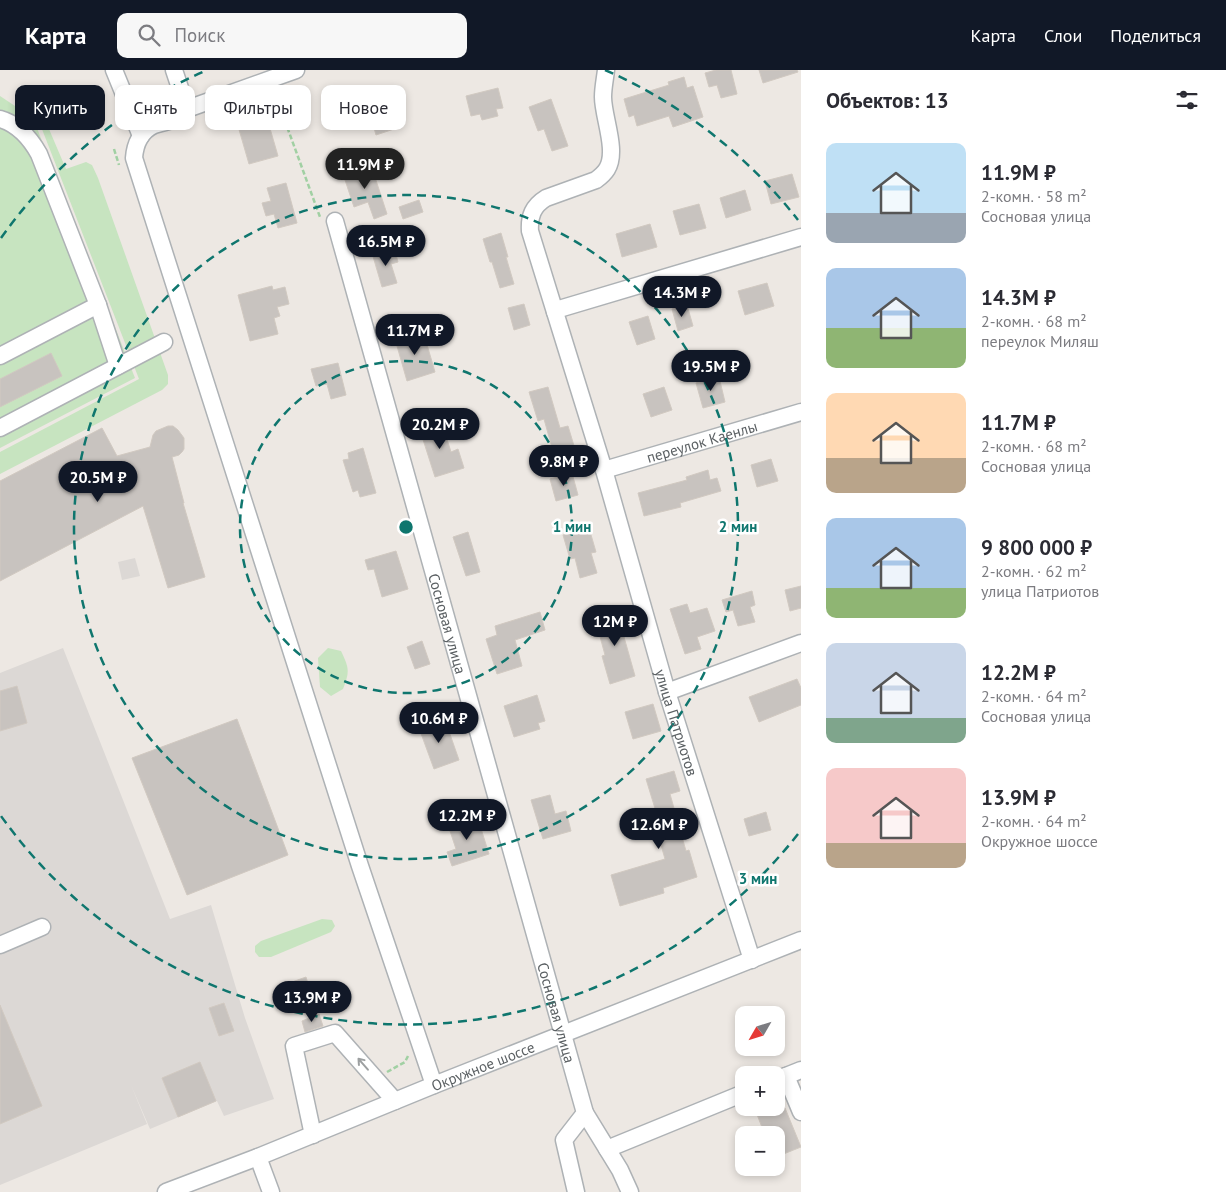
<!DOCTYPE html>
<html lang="ru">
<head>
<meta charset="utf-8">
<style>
	:root { --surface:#fff; --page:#f7f7f7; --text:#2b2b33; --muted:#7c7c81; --accent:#111827 }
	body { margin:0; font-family:"PT Sans",sans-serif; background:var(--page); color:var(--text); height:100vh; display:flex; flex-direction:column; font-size:19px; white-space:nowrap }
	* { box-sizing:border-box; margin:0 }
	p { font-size:16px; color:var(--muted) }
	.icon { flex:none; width:28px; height:28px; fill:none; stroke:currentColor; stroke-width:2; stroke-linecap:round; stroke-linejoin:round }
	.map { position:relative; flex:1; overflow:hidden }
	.sheet { display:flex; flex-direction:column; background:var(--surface); width:425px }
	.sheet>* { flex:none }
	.banner { position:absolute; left:15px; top:15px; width:475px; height:45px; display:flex; gap:10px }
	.needle { width:32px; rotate:231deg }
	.fabs { position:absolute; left:735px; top:936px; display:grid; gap:10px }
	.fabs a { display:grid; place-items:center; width:50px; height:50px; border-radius:10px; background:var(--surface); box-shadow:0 2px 8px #0003; font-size:25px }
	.price { position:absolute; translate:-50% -42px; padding:0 11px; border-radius:18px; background:var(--accent); color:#fff; font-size:16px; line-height:32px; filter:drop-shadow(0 1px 2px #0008) }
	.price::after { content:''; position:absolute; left:50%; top:30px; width:15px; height:11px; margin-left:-8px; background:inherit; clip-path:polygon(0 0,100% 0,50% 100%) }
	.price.selected { background:#222; color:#fff }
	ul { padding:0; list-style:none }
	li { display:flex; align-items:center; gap:15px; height:125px; padding:0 25px }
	li span { display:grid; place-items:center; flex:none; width:140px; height:100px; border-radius:10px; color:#555 }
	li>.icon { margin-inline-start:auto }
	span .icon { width:60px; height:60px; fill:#fffc; stroke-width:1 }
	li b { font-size:21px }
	h2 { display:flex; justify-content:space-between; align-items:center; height:60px; padding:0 25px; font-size:21px }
	.chip { padding:0 18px; border-radius:10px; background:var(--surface); box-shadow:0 2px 8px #0003; font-size:18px; line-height:45px }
	.chip.selected { background:var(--accent); color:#fff }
	header { display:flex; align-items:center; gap:30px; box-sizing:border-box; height:70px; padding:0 25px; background:var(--accent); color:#fff }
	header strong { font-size:24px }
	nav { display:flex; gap:28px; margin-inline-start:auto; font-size:18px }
	.search { width:350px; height:45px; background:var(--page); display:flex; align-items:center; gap:12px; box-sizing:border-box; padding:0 18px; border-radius:10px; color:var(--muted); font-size:19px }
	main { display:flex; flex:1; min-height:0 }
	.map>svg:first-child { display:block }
</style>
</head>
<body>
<header>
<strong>Карта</strong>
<div class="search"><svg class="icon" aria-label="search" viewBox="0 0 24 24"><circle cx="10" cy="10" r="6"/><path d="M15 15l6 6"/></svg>Поиск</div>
<nav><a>Карта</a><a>Слои</a><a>Поделиться</a></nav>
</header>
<main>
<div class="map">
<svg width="801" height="1122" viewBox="0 0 801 1122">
	<rect width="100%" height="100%" fill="#ede8e3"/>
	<!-- industrial -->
	<g fill="#dcd8d5">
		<polygon points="135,488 140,506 122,510 118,492"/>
		<polygon points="63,578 170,849 211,835 245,948 274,1029 224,1046 217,1031 150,1059 131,1015 147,1054 0,1115 0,603"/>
	</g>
	<!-- green -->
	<g fill="#c7e4c0">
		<polygon points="0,26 33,48 135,308 0,378"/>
		<polygon points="46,52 66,99 86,92 92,95 98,108 168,305 168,314 162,320 0,404 0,382 139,309 40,54"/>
		<path d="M328,578l13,3c8,17 9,20 2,38l-12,7 -11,-9 -2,-29z"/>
		<polygon points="322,849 332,850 335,856 331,862 271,887 259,887 255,882 255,876 261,871"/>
	</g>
	<!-- building -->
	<g fill="#c8c3bf" stroke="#d1c9c1">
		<polygon points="716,0 731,0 737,24 721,28 717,15 709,17 705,3"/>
		<polygon points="759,0 797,0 798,2 763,13"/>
		<polygon points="684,7 687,18 693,16 703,47 673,57 669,46 637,56 634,45 629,47 624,29 669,15 668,12"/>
		<polygon points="498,18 503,38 496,39 498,46 482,50 480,44 471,46 466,26"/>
		<polygon points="551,29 568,76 552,81 544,59 538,61 529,37"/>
		<polygon points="390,46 394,59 376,65 372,51"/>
		<polygon points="267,48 278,86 249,94 238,56"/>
		<polygon points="371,95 387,144 374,149 368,132 354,137 343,104"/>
		<polygon points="792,104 799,127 771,134 765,111"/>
		<polygon points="286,113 297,153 278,158 274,144 266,146 262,133 271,131 267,118"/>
		<polygon points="745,120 751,140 726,148 720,128"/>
		<polygon points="419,130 423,142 403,149 399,137"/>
		<polygon points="699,134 706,158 680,165 673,141"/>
		<polygon points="650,154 657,177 622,187 616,164"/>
		<polygon points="501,163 508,187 506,187 514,214 500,218 492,192 490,192 483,169"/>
		<polygon points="387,179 388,183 395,181 398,192 391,194 397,213 382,217 372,183"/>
		<polygon points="767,213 774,236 745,245 738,221"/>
		<polygon points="272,216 273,220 285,217 289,234 277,237 280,246 274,248 278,264 250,271 238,225"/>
		<polygon points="524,234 530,255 514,260 508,238"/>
		<polygon points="687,235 693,256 678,261 672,239"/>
		<polygon points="648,246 655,269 637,275 629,252"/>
		<polygon points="423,261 435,302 407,311 395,269"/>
		<polygon points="51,283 62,306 0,337 0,309"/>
		<polygon points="338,293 346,325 331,329 327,314 316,316 311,299"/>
		<polygon points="719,307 725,332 703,338 696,313"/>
		<polygon points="548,317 560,358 568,356 575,379 554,385 544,349 538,351 529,322"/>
		<polygon points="664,317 672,340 651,347 643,324"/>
		<polygon points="441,350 451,382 458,379 464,398 435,407 419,357"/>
		<polygon points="168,356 173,356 178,360 184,368 184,379 182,382 179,385 172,387 184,433 183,433 205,507 168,518 143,436 0,511 0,411 102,358 117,386 150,377 153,365 156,361"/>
		<polygon points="363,378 376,423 360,427 358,420 353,422 343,390 349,389 348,383"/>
		<polygon points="771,389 778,411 757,417 751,395"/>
		<polygon points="708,400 710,410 717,408 721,421 680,433 681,437 644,446 638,423 687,410 686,407"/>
		<polygon points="572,403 578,425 556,431 550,409"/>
		<polygon points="589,458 596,482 591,483 597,503 580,508 575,488 570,489 563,465"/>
		<polygon points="468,462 480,502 466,506 453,467"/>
		<polygon points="396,481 408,519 382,527 374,499 368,500 365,490"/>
		<polygon points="801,516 801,538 790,541 785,520"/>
		<polygon points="752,521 755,535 750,537 755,552 738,556 733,540 726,542 722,530"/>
		<polygon points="687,534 690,543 707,538 715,561 697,567 701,579 685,584 670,539"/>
		<polygon points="620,541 627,566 624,567 635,606 610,614 602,586 605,585 595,548"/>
		<polygon points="540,542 545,560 515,570 522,596 497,604 486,569 497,565 495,556"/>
		<polygon points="422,571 430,594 415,599 407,577"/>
		<polygon points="797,609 801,618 801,635 759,652 749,627"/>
		<polygon points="17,616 27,653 0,661 0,621"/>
		<polygon points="537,625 545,651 538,653 540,659 514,667 504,636"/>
		<polygon points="653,634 661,661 633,669 625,642"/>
		<polygon points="237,649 288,785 187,825 132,688"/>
		<polygon points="445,650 459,690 434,699 419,658"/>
		<polygon points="674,701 680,721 670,724 686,781 689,780 697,807 663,818 664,823 620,836 611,805 665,789 653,747 657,745 646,709"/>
		<polygon points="550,725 555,744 566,741 571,761 543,769 531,730"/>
		<polygon points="766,742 771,760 749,766 744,749"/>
		<polygon points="477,746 489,784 452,796 447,782 456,779 448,755"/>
		<polygon points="306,907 311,924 287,932 281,916"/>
		<polygon points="224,933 234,961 219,966 209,938"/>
		<polygon points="0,935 42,1036 0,1054"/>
		<polygon points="319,944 323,956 305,962 302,951"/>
		<polygon points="200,992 216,1031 178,1047 162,1008"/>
		<polygon points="766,1038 785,1038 801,1077 776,1087 776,1065 765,1065 756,1042"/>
	</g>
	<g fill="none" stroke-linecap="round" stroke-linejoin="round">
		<defs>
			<g id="minor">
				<polyline points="114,0 141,66"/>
				<polyline points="174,0 187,39"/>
				<path d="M296,0l-109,39c-4,3 -8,8 -13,10 -6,3 -13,4 -20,6 -13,6 -19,19 -20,33l226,708 74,219"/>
				<path id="s1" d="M606,0c-1,9 -3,18 -3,27 0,20 15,54 4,72 -3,5 -7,8 -11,11l-50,18c-13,8 -17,18 -16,33l25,81 49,158 63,222 85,268"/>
				<path d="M0,49c18,5 30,19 39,35l59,151 20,61"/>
				<path id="s2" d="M335,151l250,892 -21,27 12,52"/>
				<polyline points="555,242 559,239 801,167"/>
				<polyline points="0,286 98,235"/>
				<polyline points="0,358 164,272"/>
				<path id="s3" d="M604,400l197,-58"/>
				<polyline points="667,622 801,573"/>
				<polyline points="0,875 42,857"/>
				<polyline points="786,1006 801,1042"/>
				<polyline points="776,1010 801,1000"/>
				<polyline points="585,1043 620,1100 630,1122"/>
				<polyline points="313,1065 294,976 335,963 395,1031"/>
				<polyline points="607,1079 744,1023"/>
				<polyline points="258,1087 271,1122"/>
				<path id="s4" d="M166,1122l92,-35 176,-72 367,-145"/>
			</g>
		</defs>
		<!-- minor casing -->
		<use href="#minor" stroke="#aeb2b5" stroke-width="19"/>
		<!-- path -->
		<g stroke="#a1d0a3" stroke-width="2.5" stroke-dasharray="5 2.5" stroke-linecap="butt">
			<polyline points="273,23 278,32 320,147 321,147"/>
			<polyline points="114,79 119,95"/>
			<polyline points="387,1002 405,992 408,986"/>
		</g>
		<!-- minor -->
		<use href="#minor" stroke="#fff" stroke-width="16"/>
	</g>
	<!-- one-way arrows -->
	<defs><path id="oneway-shaft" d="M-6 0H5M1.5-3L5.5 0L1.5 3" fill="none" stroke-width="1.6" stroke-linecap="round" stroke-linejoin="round" transform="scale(1.25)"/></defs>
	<use stroke="#9da0a1" href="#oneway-shaft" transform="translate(363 994) rotate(-131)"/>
	<!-- distance rings -->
	<g fill="none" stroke="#0f766e" stroke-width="2.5" stroke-dasharray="9 6">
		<circle cx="406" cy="457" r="166"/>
		<circle cx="406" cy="457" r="332"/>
		<path d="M798 764A498 498 0 0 1 1 746M1 168A498 498 0 0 1 207 0M605 0A498 498 0 0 1 798 150"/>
	</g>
	<g text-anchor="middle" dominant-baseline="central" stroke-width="5" stroke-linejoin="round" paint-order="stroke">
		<!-- street labels -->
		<g font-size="15" fill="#5b6063" stroke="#fff">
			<text stroke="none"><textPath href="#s3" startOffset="102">переулок Каенлы</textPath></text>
			<text stroke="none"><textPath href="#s2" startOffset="418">Сосновая улица</textPath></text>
			<text stroke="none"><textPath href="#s1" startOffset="721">улица Патриотов</textPath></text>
			<text stroke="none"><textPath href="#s2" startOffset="822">Сосновая улица</textPath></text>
			<text stroke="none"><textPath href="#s4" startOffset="341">Окружное шоссе</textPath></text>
		</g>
	</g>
	<circle cx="406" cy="457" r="8" fill="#0f766e" stroke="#fff" stroke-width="2.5"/>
	<g font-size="15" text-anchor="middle" font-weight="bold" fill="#0f766e" stroke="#fff" stroke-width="5" stroke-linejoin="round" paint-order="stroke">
		<text x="572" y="462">1 мин</text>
		<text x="738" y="462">2 мин</text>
		<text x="758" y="814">3 мин</text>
	</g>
</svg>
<div class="fabs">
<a><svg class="needle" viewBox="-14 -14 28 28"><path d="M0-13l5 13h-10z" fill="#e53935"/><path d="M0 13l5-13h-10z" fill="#7c7c81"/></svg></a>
<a>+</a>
<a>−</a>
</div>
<b class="price selected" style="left:365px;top:120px">11.9M ₽</b>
<b class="price" style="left:386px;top:197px">16.5M ₽</b>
<b class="price" style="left:682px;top:248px">14.3M ₽</b>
<b class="price" style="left:415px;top:286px">11.7M ₽</b>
<b class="price" style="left:711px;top:322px">19.5M ₽</b>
<b class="price" style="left:440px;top:380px">20.2M ₽</b>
<b class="price" style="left:564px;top:417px">9.8M ₽</b>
<b class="price" style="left:98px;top:433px">20.5M ₽</b>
<b class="price" style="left:615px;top:577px">12M ₽</b>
<b class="price" style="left:439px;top:674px">10.6M ₽</b>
<b class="price" style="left:467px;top:771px">12.2M ₽</b>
<b class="price" style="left:659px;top:780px">12.6M ₽</b>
<b class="price" style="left:312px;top:953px">13.9M ₽</b>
<div class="banner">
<a class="chip selected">Купить</a>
<a class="chip">Снять</a>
<a class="chip">Фильтры</a>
<a class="chip">Новое</a>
</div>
</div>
<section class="sheet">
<h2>Объектов: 13<svg class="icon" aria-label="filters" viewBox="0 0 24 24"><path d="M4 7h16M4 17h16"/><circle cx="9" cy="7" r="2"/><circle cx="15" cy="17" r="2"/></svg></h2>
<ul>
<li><span style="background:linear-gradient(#bfe0f5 70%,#9aa5b1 0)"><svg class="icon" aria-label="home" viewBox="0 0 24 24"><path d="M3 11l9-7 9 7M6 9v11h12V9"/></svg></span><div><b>11.9M ₽</b><p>2-комн. · 58 m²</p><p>Сосновая улица</p></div></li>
<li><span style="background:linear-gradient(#a9c7e8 60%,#8fb573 0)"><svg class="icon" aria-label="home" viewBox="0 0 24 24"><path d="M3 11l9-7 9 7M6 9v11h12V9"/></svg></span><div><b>14.3M ₽</b><p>2-комн. · 68 m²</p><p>переулок Миляш</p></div></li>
<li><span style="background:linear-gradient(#ffd9b3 65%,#b9a48a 0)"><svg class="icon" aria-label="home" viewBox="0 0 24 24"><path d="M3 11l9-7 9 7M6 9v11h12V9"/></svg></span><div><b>11.7M ₽</b><p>2-комн. · 68 m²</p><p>Сосновая улица</p></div></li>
<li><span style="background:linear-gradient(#a9c7e8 70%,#8fb573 0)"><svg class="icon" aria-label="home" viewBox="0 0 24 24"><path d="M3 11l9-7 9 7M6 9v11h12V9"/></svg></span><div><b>9 800 000 ₽</b><p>2-комн. · 62 m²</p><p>улица Патриотов</p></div></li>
<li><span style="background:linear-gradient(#c9d6e8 75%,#7fa58c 0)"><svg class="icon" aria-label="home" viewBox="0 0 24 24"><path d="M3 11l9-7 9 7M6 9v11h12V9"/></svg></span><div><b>12.2M ₽</b><p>2-комн. · 64 m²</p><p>Сосновая улица</p></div></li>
<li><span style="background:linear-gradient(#f6c9c9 75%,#b9a48a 0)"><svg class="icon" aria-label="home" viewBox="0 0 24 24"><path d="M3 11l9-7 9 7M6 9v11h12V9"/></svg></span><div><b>13.9M ₽</b><p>2-комн. · 64 m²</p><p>Окружное шоссе</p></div></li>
</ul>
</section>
</main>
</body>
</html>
